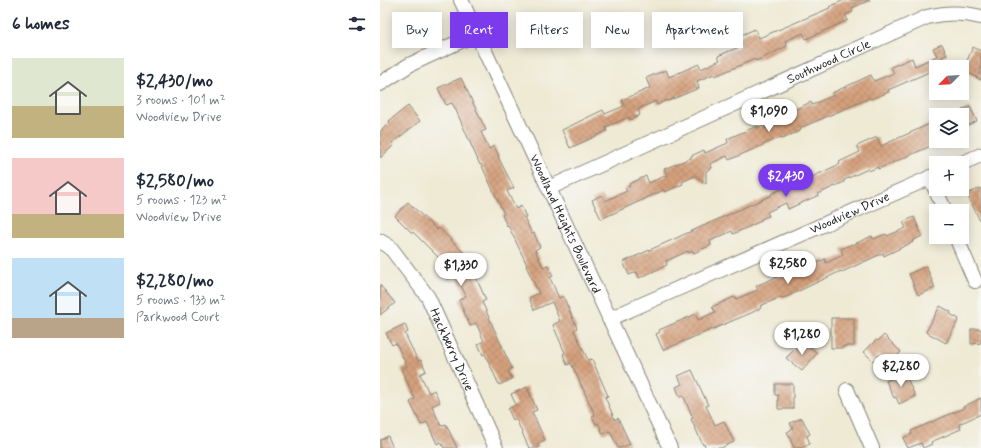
<!DOCTYPE html>
<html lang="en">
<head>
<meta charset="utf-8">
<style>
	:root { --surface:#fff; --page:#f6f6f7; --text:#1f2937; --muted:#747a83; --accent:#7c3aed }
	body { margin:0; font-family:Mynerve,sans-serif; background:var(--page); color:var(--text); height:100vh; display:flex; flex-direction:column; font-size:15px; white-space:nowrap }
	* { box-sizing:border-box; margin:0 }
	p { font-size:13px; color:var(--muted) }
	.icon { flex:none; width:22px; height:22px; fill:none; stroke:currentColor; stroke-width:2; stroke-linecap:round; stroke-linejoin:round }
	.map { position:relative; flex:1; overflow:hidden }
	.drawer { display:flex; flex-direction:column; background:var(--surface); width:380px }
	.drawer>* { flex:none }
	.hud { position:absolute; left:12px; top:12px; width:380px; height:36px; display:flex; gap:8px }
	.needle { width:26px; rotate:246deg }
	.controls { position:absolute; left:549px; top:60px; display:grid; gap:8px }
	.controls a { display:grid; place-items:center; width:40px; height:40px; border-radius:0px; background:var(--surface); box-shadow:0 2px 10px #0003; font-size:20px }
	.price { position:absolute; translate:-50% -34px; padding:0 9px; border-radius:14px; background:#fff; color:#222; font-size:13px; line-height:26px; filter:drop-shadow(0 1px 2px #0008) }
	.price::after { content:''; position:absolute; left:50%; top:24px; width:12px; height:9px; margin-left:-6px; background:inherit; clip-path:polygon(0 0,100% 0,50% 100%) }
	.price.active { background:var(--accent); color:#fff }
	ul { padding:0; list-style:none }
	li { display:flex; align-items:center; gap:12px; height:100px; padding:0 12px }
	li span { display:grid; place-items:center; flex:none; width:112px; height:80px; border-radius:0px; color:#555 }
	li>.icon { margin-inline-start:auto }
	span .icon { width:48px; height:48px; fill:#fffc; stroke-width:1 }
	li b { font-size:17px }
	h2 { display:flex; justify-content:space-between; align-items:center; height:48px; padding:0 12px; font-size:17px }
	.tag { padding:0 14px; border-radius:0px; background:var(--surface); box-shadow:0 2px 10px #0003; font-size:14px; line-height:36px }
	.tag.active { background:var(--accent); color:#fff }
	main { display:flex; flex:1; min-height:0 }
	.map>svg:first-child { display:block }
</style>
</head>
<body>
<main>
<section class="drawer">
<h2>6 homes<svg class="icon" aria-label="filters" viewBox="0 0 24 24"><path d="M4 7h16M4 17h16"/><circle cx="9" cy="7" r="2"/><circle cx="15" cy="17" r="2"/></svg></h2>
<ul>
<li><span style="background:linear-gradient(#dfe7d0 60%,#c2b280 0)"><svg class="icon" aria-label="home" viewBox="0 0 24 24"><path d="M3 11l9-7 9 7M6 9v11h12V9"/></svg></span><div><b>$2,430/mo</b><p>3 rooms · 101 m²</p><p>Woodview Drive</p></div></li>
<li><span style="background:linear-gradient(#f6c9c9 70%,#c2b280 0)"><svg class="icon" aria-label="home" viewBox="0 0 24 24"><path d="M3 11l9-7 9 7M6 9v11h12V9"/></svg></span><div><b>$2,580/mo</b><p>5 rooms · 123 m²</p><p>Woodview Drive</p></div></li>
<li><span style="background:linear-gradient(#bfe0f5 75%,#b9a48a 0)"><svg class="icon" aria-label="home" viewBox="0 0 24 24"><path d="M3 11l9-7 9 7M6 9v11h12V9"/></svg></span><div><b>$2,280/mo</b><p>5 rooms · 133 m²</p><p>Parkwood Court</p></div></li>
</ul>
</section>
<div class="map">
<svg width="601" height="448" viewBox="0 0 601 448">
	<defs>
		<pattern id="building-cross-hatch" width="8" height="8" patternUnits="userSpaceOnUse"><rect width="8" height="8" fill="#d4a07d"/><path d="M0 0l8 8M0 8l8-8" fill="none" stroke="#b5896b"/></pattern>
	</defs>
	<rect width="100%" height="100%" fill="#f6f6f2"/>
	<filter id="ink" filterUnits="userSpaceOnUse"><feTurbulence type="fractalNoise" baseFrequency=".025" numOctaves="2"/><feDisplacementMap in="SourceGraphic" scale="8" xChannelSelector="R" yChannelSelector="G"/><feConvolveMatrix kernelMatrix="1 2 1 2 8 2 1 2 1" color-interpolation-filters="sRGB"/></filter>
	<filter id="wash" filterUnits="userSpaceOnUse"><feTurbulence type="fractalNoise" baseFrequency=".012" numOctaves="4" result="noise"/><feDisplacementMap in="SourceGraphic" scale="16" xChannelSelector="R" yChannelSelector="G"/><feGaussianBlur stdDeviation="0.9" result="paint"/><feColorMatrix in="noise" values="0 0 0 0 0 0 0 0 0 0 0 0 0 0 0 0 0 1.4 0 .05"/><feComposite in="paint" operator="in"/></filter>
	<g filter="url(#wash)">
		<rect width="100%" height="100%" fill="#efead4"/>
		<g id="blocks">
			<!-- building -->
			<g fill="url(#building-cross-hatch)">
				<polygon points="464,0 490,0 472,8 473,12 465,15 468,20 426,39 423,33 405,41 407,46 387,56 376,61 375,59 335,76 334,74 317,81 319,88 288,101 287,100 277,105 276,101 258,109 260,115 250,120 249,117 226,127 227,131 190,148 182,130 223,110 225,114 244,106 242,100 270,88 266,78 286,70 289,77 319,64 321,69 340,60 338,56 359,47 355,38 375,29 379,38 450,8 449,7"/>
				<polygon points="562,44 567,55 562,57 566,67 556,67 556,69 508,90 509,92 491,99 490,98 420,128 421,130 402,139 401,137 349,160 347,156 330,164 332,168 326,171 326,184 315,176 302,182 303,184 285,192 284,190 221,219 212,200 222,195 225,201 247,191 245,188 250,186 249,184 266,176 269,183 287,175 284,169 311,158 311,156 324,150 325,153 348,143 347,139 377,126 378,128 384,125 386,129 403,122 401,116 431,102 432,105 454,95 452,93 491,75 494,81 514,73 511,67 532,58 535,66 557,56 553,48"/>
				<polygon points="593,47 601,51 601,80 583,70"/>
				<polygon points="81,78 106,130 101,132 109,149 114,146 119,156 118,157 134,188 127,191 136,209 141,206 146,217 144,217 152,234 154,233 160,247 155,250 163,267 168,265 173,276 170,278 179,298 183,296 197,328 194,330 208,360 212,359 228,396 225,397 235,420 238,418 250,444 240,448 238,448 230,431 223,434 218,423 216,424 212,416 215,415 191,363 187,365 183,354 185,353 173,325 180,321 172,302 154,310 149,298 159,293 146,266 147,265 128,225 127,226 122,215 124,214 101,164 100,165 75,108 72,103 66,105 58,88"/>
				<polygon points="28,106 40,121 12,143 14,145 0,158 0,132 10,122 9,121"/>
				<polygon points="590,107 597,121 582,128 582,110"/>
				<polygon points="556,121 556,141 558,143 498,169 498,167 489,171 488,169 464,180 464,182 438,194 439,195 408,209 406,203 387,212 389,216 381,219 381,221 353,234 352,231 330,241 331,245 314,253 313,251 309,253 308,251 286,261 287,265 259,278 257,272 249,275 243,262 392,195 391,194 410,185 410,187 449,169 460,164 459,162 480,152 477,146 497,137 501,146"/>
				<polygon points="601,188 601,223 587,194"/>
				<polygon points="28,202 57,230 59,228 86,255 106,300 102,302 132,369 128,371 132,379 119,385 105,354 103,355 98,344 104,341 96,323 90,326 79,300 86,296 76,275 68,279 63,267 66,265 33,232 32,233 15,216"/>
				<polygon points="534,217 542,236 532,241 533,242 504,256 503,253 462,272 461,271 406,297 402,298 401,297 380,306 381,308 371,313 283,350 276,334 280,332 279,330 316,314 318,320 335,312 332,307 354,297 356,299 378,290 376,286 385,282 435,261 436,263 445,259 446,263 463,255 461,249 472,244 472,245 492,236 493,239 506,234 507,236 526,228 523,222"/>
				<polygon points="546,266 555,288 538,295 529,274"/>
				<polygon points="0,285 15,303 0,315"/>
				<polygon points="560,306 571,312 570,314 579,319 566,343 546,332"/>
				<polygon points="451,318 474,318 474,346 463,346 463,348 451,348"/>
				<polygon points="25,324 28,332 25,334 38,361 41,360 46,371 40,374 49,393 54,390 60,402 52,406 61,426 66,424 77,448 64,448 61,442 57,444 47,422 41,425 30,402 35,399 21,369 27,366 16,343 12,345 6,333"/>
				<polygon points="591,329 601,329 601,343 591,344"/>
				<polygon points="504,335 521,352 509,364 499,355 493,361 484,352 496,340 498,341"/>
				<polygon points="423,341 437,353 422,371 406,358"/>
				<polygon points="312,370 328,405 326,406 335,425 344,421 354,442 341,448 326,448 324,444 323,445 311,419 313,418 303,395 300,397 296,387 302,384 298,376"/>
				<polygon points="525,373 535,396 519,404 516,397 514,398 506,381"/>
				<polygon points="395,384 413,384 413,409 398,409 398,395 395,395"/>
				<polygon points="147,387 157,410 152,412 165,440 157,444 159,448 149,448 136,419 133,420 128,409 136,405 131,394"/>
				<polygon points="601,398 601,414 579,424 581,429 551,442 552,444 543,448 541,443 528,448 523,438 532,434 531,431 584,408 583,407"/>
				<polygon points="422,418 430,434 427,436 430,444 420,448 414,448 407,432 413,429 410,423"/>
				<polygon points="8,436 13,448 0,448 0,440"/>
			</g>
		</g>
	</g>
	<g filter="url(#ink)">
		<use href="#blocks" fill-opacity="0" stroke="#868378" stroke-width="1"/>
		<g fill="none" stroke-linecap="round" stroke-linejoin="round">
			<defs>
				<g id="minor">
					<path id="s1" d="M81,0l209,448"/>
					<polyline points="0,84 29,65 96,34"/>
					<polyline points="582,163 601,155"/>
					<polyline points="550,177 565,211"/>
					<path id="s2" d="M169,188l378,-171c19,-5 35,-5 54,0"/>
					<polyline points="576,237 595,281"/>
					<path id="s3" d="M0,241l10,6 38,50 68,151"/>
					<path id="s4" d="M229,319l327,-144"/>
					<polyline points="467,390 492,448"/>
				</g>
			</defs>
			<!-- minor casing -->
			<use href="#minor" stroke="#868378" stroke-width="16"/>
			<!-- minor -->
			<use href="#minor" stroke="#fff" stroke-width="14"/>
		</g>
	</g>
	<g text-anchor="middle" dominant-baseline="central" stroke-width="3" stroke-linejoin="round" paint-order="stroke">
		<!-- street labels -->
		<g font-size="13" fill="#1c1c1c" stroke="#f6f6f2">
			<text stroke="none"><textPath href="#s2" startOffset="307">Southwood Circle</textPath></text>
			<text stroke="none"><textPath href="#s4" startOffset="263">Woodview Drive</textPath></text>
			<text stroke="none"><textPath href="#s1" startOffset="247">Woodland Heights Boulevard</textPath></text>
			<text stroke="none"><textPath href="#s3" startOffset="132">Hackberry Drive</textPath></text>
		</g>
	</g>
</svg>
<div class="controls">
<a><svg class="needle" viewBox="-14 -14 28 28"><path d="M0-13l5 13h-10z" fill="#e53935"/><path d="M0 13l5-13h-10z" fill="#747a83"/></svg></a>
<a><svg class="icon" aria-label="layers" viewBox="0 0 24 24"><path d="M12 4l9 5-9 5-9-5zM3 14l9 5 9-5"/></svg></a>
<a>+</a>
<a>−</a>
</div>
<b class="price" style="left:389px;top:133px">$1,090</b>
<b class="price active" style="left:406px;top:198px">$2,430</b>
<b class="price" style="left:408px;top:285px">$2,580</b>
<b class="price" style="left:81px;top:287px">$1,330</b>
<b class="price" style="left:422px;top:356px">$1,280</b>
<b class="price" style="left:521px;top:388px">$2,280</b>
<div class="hud">
<a class="tag">Buy</a>
<a class="tag active">Rent</a>
<a class="tag">Filters</a>
<a class="tag">New</a>
<a class="tag">Apartment</a>
</div>
</div>
</main>
</body>
</html>
